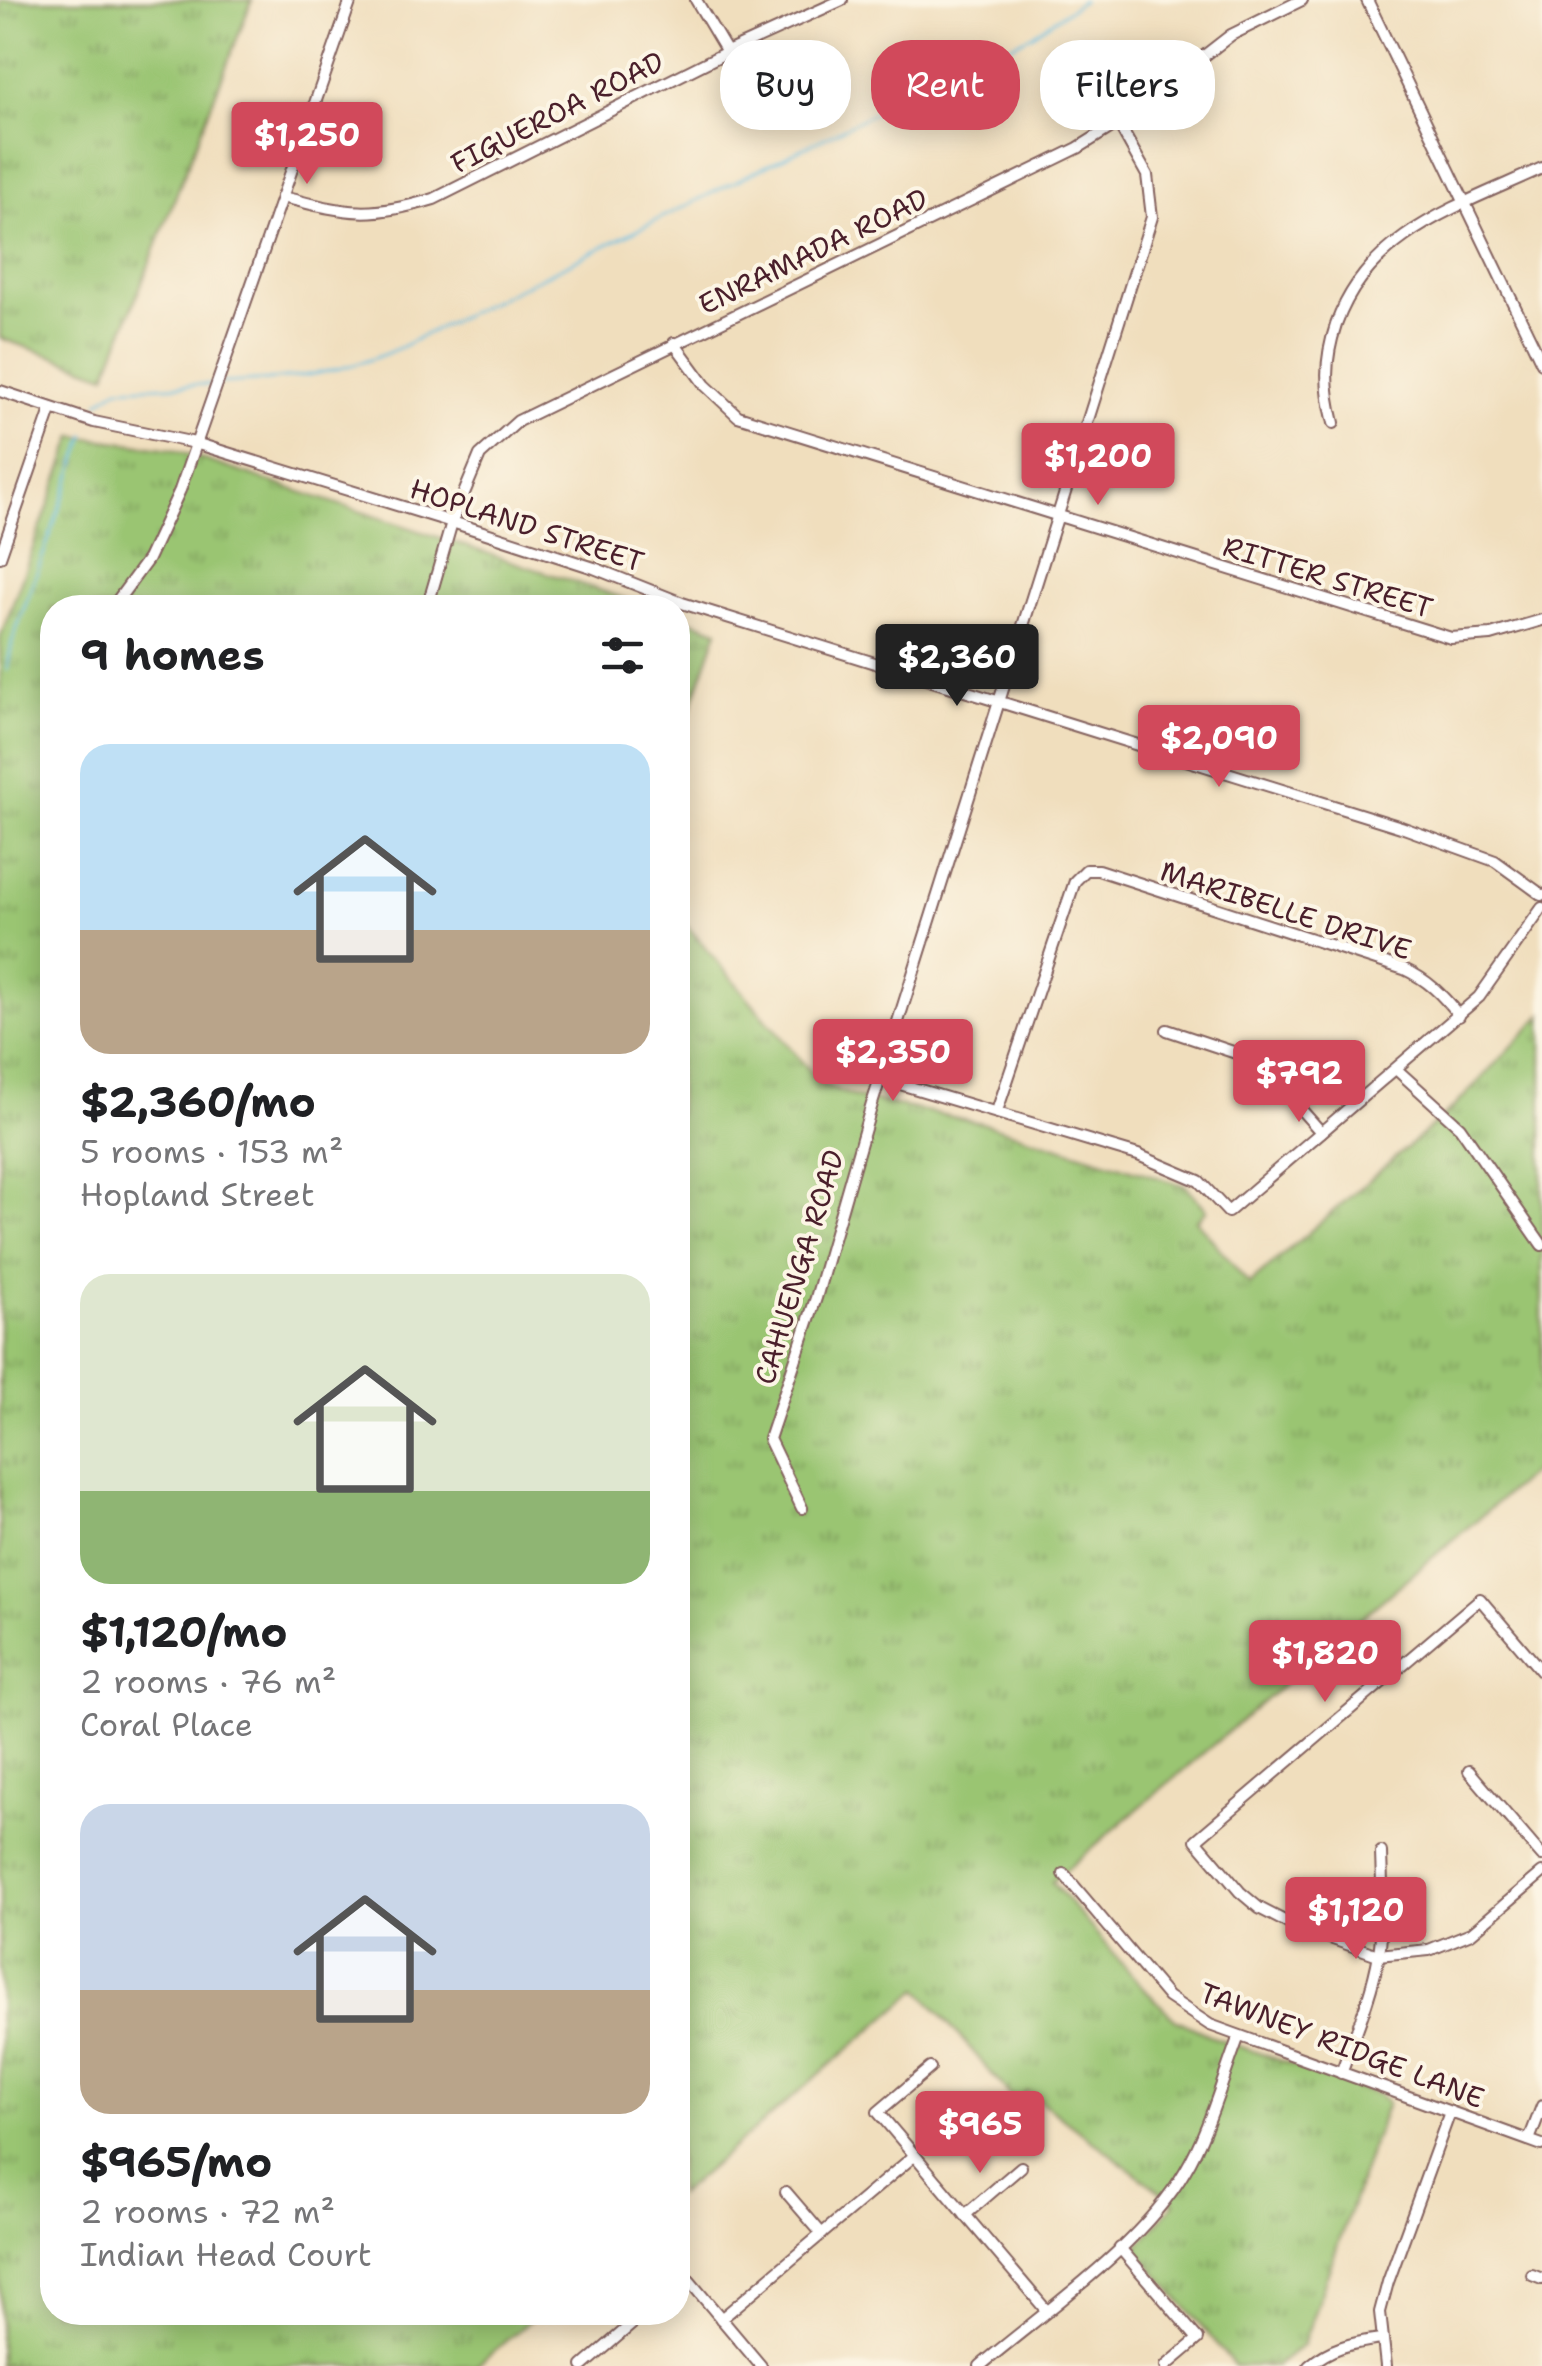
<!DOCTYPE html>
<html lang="en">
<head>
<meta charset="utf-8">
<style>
	:root { --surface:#fff; --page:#f6f6f6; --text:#202124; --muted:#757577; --accent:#d1495b }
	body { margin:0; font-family:"Shantell Sans",sans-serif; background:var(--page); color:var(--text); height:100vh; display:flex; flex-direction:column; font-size:38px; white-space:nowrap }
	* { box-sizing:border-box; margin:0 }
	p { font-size:32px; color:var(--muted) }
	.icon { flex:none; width:55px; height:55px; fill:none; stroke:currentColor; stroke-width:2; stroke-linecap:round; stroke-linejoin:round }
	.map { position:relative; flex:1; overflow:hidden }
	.drawer { position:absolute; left:40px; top:595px; width:650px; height:1730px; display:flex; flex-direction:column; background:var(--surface); border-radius:40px; box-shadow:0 5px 25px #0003 }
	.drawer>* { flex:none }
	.guide { position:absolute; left:720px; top:40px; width:670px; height:90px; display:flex; gap:20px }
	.price { position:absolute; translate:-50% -85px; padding:0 22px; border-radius:10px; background:var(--accent); color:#fff; font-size:32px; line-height:65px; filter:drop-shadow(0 2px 5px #0008) }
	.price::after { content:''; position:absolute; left:50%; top:60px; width:30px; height:22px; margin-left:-15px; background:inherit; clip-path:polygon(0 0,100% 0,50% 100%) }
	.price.current { background:#222; color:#fff }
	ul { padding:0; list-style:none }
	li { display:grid; align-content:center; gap:20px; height:530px; padding:0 40px }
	li span { display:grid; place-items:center; height:310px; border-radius:30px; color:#555 }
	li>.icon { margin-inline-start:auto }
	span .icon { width:180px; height:180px; fill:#fffc; stroke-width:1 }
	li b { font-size:42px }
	h2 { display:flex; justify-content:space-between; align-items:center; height:120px; padding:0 40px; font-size:42px }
	.pill { padding:0 35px; border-radius:40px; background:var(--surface); box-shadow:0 5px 25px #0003; font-size:35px; line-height:90px }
	.pill.current { background:var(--accent); color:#fff }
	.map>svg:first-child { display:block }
</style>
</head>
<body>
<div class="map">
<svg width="1542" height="2366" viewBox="0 0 1542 2366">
	<defs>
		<pattern id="grass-tufts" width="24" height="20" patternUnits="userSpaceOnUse" patternTransform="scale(2.5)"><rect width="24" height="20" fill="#9ac572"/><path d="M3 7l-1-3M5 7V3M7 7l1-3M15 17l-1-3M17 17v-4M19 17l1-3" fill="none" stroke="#809f5e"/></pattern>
	</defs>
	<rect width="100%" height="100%" fill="#fcf5e5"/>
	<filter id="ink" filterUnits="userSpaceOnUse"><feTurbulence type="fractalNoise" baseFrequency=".01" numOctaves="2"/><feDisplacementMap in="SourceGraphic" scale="20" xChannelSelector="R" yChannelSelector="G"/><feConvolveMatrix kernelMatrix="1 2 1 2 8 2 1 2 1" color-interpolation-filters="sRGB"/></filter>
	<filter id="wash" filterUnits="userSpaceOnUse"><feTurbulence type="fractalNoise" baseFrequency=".0048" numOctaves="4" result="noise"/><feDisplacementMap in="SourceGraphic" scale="40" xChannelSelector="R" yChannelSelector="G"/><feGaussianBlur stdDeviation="2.25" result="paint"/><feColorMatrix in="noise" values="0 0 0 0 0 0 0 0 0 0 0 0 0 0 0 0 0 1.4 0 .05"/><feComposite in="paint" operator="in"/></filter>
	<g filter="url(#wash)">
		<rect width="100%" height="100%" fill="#f0debd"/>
		<!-- grass -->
		<g fill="url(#grass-tufts)" stroke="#72724e" stroke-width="2.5">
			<polygon points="0,0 252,0 106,375 0,338"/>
			<polygon points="74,436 171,449 650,607 52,608 52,2312 539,2313 476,2366 0,2366 0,638"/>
			<polygon points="678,616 718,630 678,745"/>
			<polygon points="678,915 821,1084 856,1097 982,1123 1186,1186 1207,1210 1196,1220 1249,1284 1455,1106 1542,1015 1542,1464 1052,1882 1143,1988 1175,2019 1215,2038 1378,2094 1387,2103 1303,2345 1276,2366 1235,2366 1136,2248 1175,2203 1027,2091 1015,2101 919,1989 678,2195"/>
		</g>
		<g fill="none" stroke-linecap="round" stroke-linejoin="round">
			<!-- stream -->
			<g stroke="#64bde1" stroke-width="2.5">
				<path d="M221,383c69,-3 139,-11 199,-46l612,-302 51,-35"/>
				<polyline points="99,402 118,388 213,384"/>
				<polyline points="7,670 12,642 86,435"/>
			</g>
		</g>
	</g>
	<g filter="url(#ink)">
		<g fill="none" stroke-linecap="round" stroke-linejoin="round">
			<defs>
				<g id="minor">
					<polyline points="696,0 727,52"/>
					<polyline points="1367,0 1542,363"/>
					<path d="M282,197c66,16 85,22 152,2l293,-147 115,-52"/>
					<polyline points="674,343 705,385 738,416 1451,638 1491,635 1542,620"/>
					<polyline points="0,391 94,422 195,443 452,522 594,568 682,603 1401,827 1495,861 1542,895"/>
					<path d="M1334,423c-9,-36 -10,-62 2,-98 32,-92 124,-119 206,-157"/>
					<polyline points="0,557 51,410"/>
					<polyline points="112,608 148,559 180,490 351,0"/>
					<polyline points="427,608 452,522 480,455 518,421 1078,148 1118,123 1231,35 1302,0"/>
					<polyline points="1167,1030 1257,1060 1321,1132"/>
					<polyline points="1396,1069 1460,1127 1542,1245"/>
					<polyline points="880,1078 1138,1155 1199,1181 1228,1212 1479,997 1542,908"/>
					<path d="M997,1111l78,-230 11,-11h12l306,99c24,11 38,25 55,47"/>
					<polyline points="802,1508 769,1439 816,1298 872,1104 1152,217 1147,175 1118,123"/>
					<polyline points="1542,1672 1480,1599 1196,1840 1240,1892 1259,1908 1290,1924 1378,1955 1429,1950 1471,1933 1542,1873"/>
					<polyline points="1469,1771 1542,1856"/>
					<polyline points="1064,1874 1168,1997 1210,2025 1542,2145"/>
					<polyline points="930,2068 878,2112 1046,2310"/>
					<path d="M1341,2073c14,-39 31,-78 38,-119 5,-34 3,-68 2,-102"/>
					<polyline points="1529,2140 1542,2106"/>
					<polyline points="786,2192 822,2234"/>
					<polyline points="965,2215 1021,2167"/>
					<polyline points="1120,2248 1198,2339 1166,2366"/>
					<polyline points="1532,2275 1542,2279"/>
					<polyline points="678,2286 687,2278 761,2366"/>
					<polyline points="721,2319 914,2156"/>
					<polyline points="583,2366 646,2312"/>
					<path d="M980,2366c65,-55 163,-122 205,-195 24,-40 37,-91 54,-135"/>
					<path d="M1309,2366c22,-19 43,-23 72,-27"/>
					<polyline points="1386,2366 1380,2312 1388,2282 1450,2112"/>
				</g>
			</defs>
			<!-- minor casing -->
			<use href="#minor" stroke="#84625e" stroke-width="14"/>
			<!-- minor -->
			<use href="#minor" stroke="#fff" stroke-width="10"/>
		</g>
	</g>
	<g text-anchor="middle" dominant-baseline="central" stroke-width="8" stroke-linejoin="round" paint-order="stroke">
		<!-- street labels -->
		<g font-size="28" fill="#4a1f2b" stroke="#fcf5e5">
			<text transform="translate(557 112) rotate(-27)">FIGUEROA ROAD</text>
			<text transform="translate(813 251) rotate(-26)">ENRAMADA ROAD</text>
			<text transform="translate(527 525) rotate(18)">HOPLAND STREET</text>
			<text transform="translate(1328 577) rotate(17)">RITTER STREET</text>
			<text transform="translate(1286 910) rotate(18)">MARIBELLE DRIVE</text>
			<text transform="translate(799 1267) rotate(-73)">CAHUENGA ROAD</text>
			<text transform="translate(1342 2045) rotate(21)">TAWNEY RIDGE LANE</text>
		</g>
	</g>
</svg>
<b class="price" style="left:307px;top:187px">$1,250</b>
<b class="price" style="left:1098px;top:508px">$1,200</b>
<b class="price current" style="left:957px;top:709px">$2,360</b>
<b class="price" style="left:1219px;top:790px">$2,090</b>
<b class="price" style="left:893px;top:1104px">$2,350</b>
<b class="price" style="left:1299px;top:1125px">$792</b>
<b class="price" style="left:1325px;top:1705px">$1,820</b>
<b class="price" style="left:1356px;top:1962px">$1,120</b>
<b class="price" style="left:980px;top:2176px">$965</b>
<div class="guide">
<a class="pill">Buy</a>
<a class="pill current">Rent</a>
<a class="pill">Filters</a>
</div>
<section class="drawer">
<h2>9 homes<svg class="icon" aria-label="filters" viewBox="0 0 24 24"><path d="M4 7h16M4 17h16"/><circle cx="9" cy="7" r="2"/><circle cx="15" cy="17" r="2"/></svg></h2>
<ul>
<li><span style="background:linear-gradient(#bfe0f5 60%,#b9a48a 0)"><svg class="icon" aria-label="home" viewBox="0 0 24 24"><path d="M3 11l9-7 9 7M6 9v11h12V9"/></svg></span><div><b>$2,360/mo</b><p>5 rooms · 153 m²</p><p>Hopland Street</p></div></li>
<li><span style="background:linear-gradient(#dfe7d0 70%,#8fb573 0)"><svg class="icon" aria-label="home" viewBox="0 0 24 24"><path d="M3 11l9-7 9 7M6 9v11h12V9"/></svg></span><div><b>$1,120/mo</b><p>2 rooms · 76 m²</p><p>Coral Place</p></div></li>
<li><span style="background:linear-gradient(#c9d6e8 60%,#b9a48a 0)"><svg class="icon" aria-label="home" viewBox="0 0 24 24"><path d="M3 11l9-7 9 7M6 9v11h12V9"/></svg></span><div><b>$965/mo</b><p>2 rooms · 72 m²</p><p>Indian Head Court</p></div></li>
</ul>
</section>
</div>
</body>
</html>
